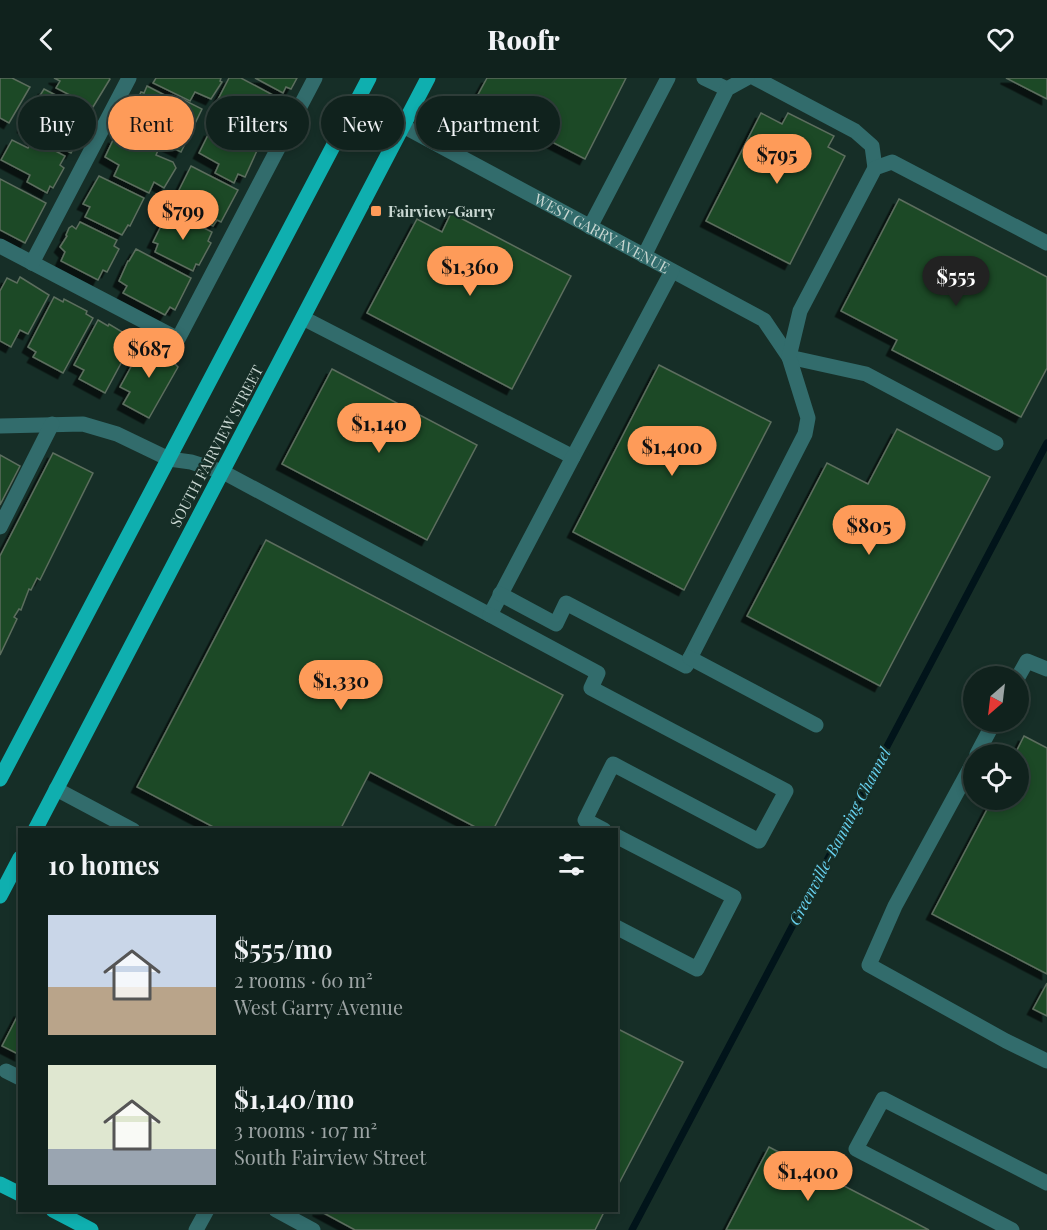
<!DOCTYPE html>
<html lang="en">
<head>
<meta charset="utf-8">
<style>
	:root { --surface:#10221d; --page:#192a26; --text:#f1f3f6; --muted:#9ca4a4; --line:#303f3b; --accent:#fe9b59 }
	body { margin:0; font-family:"Playfair Display",serif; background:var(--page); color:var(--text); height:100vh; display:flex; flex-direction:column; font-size:22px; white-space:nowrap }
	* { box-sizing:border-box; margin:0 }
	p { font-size:20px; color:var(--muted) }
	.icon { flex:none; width:33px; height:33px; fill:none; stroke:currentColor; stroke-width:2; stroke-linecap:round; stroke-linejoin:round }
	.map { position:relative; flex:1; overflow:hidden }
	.sheet { position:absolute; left:18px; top:750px; width:600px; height:384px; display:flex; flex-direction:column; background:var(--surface); border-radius:0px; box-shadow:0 3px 9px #0003,0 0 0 2px var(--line) }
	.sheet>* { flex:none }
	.top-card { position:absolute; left:18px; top:18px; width:600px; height:54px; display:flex; gap:12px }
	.needle { width:39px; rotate:208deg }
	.fabs { position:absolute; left:963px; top:588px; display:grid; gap:12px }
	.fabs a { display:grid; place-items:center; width:66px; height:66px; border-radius:50%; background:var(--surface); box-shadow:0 3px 9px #0003,0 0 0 2px var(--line); font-size:30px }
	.price { position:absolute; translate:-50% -51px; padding:0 14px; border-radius:21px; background:var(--accent); color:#111; font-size:20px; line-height:39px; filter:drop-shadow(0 2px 3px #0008) }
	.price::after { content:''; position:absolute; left:50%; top:36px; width:18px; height:14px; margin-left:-9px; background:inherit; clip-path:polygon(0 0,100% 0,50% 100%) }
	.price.active { background:#222; color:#fff }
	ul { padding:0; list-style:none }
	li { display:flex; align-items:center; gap:18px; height:150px; padding:0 30px }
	li span { display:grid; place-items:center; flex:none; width:168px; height:120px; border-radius:0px; color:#555 }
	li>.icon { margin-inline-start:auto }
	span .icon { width:72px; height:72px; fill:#fffc; stroke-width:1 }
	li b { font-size:26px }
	h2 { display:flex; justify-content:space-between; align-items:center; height:72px; padding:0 30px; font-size:26px }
	.tag { padding:0 21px; border-radius:27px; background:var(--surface); box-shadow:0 3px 9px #0003,0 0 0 2px var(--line); font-size:21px; line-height:54px }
	.tag.active { background:var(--accent); color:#111 }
	header { display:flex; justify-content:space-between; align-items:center; height:78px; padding:0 30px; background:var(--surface); font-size:27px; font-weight:800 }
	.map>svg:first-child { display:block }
</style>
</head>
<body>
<header><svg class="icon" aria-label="back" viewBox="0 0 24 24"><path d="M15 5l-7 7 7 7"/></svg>Roofr<svg class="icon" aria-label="heart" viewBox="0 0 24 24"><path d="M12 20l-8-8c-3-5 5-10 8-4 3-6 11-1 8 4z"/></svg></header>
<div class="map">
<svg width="1047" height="1152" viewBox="0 0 1047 1152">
	<defs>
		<filter id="shadow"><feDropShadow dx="-5.5" dy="5.5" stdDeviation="0" flood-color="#0009"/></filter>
	</defs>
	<rect width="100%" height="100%" fill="#162e27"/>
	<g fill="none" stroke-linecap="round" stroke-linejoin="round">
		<!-- stream -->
		<polyline stroke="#01141a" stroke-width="7" points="632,1152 1047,365"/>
	</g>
	<!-- building -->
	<g fill="#1f4927" stroke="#5c6e5e" stroke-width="1.5" filter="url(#shadow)">
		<polygon points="0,0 12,0 30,9 9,45 0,40"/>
		<polygon points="54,0 109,0 110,1 93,29 56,10 60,3"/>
		<polygon points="156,0 221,0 220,3 222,4 211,21 195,14 190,23 153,5"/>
		<polygon points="229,0 241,0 286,24 266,59 254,53 253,56 245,51 246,49 213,31"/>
		<polygon points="255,0 297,0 291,11 286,9 283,15"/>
		<polygon points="487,0 626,0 585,81 474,24"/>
		<polygon points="1006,0 1047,0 1047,21"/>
		<polygon points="147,8 180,25 182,21 202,31 181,74 126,47 141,14 144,15"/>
		<polygon points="44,11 92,36 77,67 76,66 71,75 23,49 26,43 25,42"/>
		<polygon points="761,35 782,46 788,35 834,58 828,69 845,78 790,186 706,143"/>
		<polygon points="222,46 260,66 245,99 238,96 234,105 215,95 219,86 199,75 210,53 217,56"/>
		<polygon points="117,58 133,64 133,66 136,59 159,70 156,77 173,84 176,90 164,110 154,104 149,115 114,98 119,87 105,79 114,60 117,61"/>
		<polygon points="33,61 65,78 60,87 64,90 53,110 50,108 47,115 27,104 30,97 1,82 12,62 28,70"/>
		<polygon points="191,88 238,112 221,144 217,142 213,148 174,128 177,122 175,120"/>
		<polygon points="99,98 144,120 130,148 128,147 122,157 85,139 90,129 83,126"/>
		<polygon points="0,101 46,125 25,165 0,152"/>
		<polygon points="899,121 1047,199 1047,290 1021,339 892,272 897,262 841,233"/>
		<polygon points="172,134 212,154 208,163 211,165 199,187 196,186 193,193 155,174 158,166 153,164 165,140 168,141"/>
		<polygon points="451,135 571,198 512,311 367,235 417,141 442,154"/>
		<polygon points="80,144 117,162 114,168 119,171 107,194 103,192 98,202 61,183 65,174 60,169 67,158 66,157 69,150 72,148 76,151"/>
		<polygon points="136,171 191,200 175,232 170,229 165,237 123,215 127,208 119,203 128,183 129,183"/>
		<polygon points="20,199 49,217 28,256 20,252 11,269 0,263 0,213 7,200 17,205"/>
		<polygon points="54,219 63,224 64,221 87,233 86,236 93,240 63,295 33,279 36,274 28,269"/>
		<polygon points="98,242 108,248 109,246 134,261 105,315 79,301 84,292 74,287"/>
		<polygon points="144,265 153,270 154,268 178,281 175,286 178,289 149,340 123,326 130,314 120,309"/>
		<polygon points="659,287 771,344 684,512 573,454"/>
		<polygon points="332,291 477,367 427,462 282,386"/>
		<polygon points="897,351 990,399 880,608 747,538 827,385 868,406"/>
		<polygon points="53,375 93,395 40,502 37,500 31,512 29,511 21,532 19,531 14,539 17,541 0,577 0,478"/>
		<polygon points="0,377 20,388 0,427"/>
		<polygon points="266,462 563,617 493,752 481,752 370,694 340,752 219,752 137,709"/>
		<polygon points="1024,658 1047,670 1047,896 932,836 992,722 1018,722 1018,676 1015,676"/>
		<polygon points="1047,905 1047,938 1033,931"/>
		<polygon points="20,933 20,977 2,968"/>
		<polygon points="616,950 683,984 616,1111"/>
		<polygon points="769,1069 929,1152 726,1152"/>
		<polygon points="318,1132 605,1132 595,1152 355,1152"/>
	</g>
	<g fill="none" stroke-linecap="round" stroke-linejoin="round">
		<!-- minor -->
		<g stroke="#326c6c" stroke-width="15">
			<polyline points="704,0 727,11"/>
			<polyline points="755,0 855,53 872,68 875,90"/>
			<path id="s1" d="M403,48l361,194 25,37"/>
			<polyline points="590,149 668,0"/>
			<polyline points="0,168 178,261 315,0"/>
			<polyline points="644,178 727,11 747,0"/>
			<polyline points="32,185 129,0"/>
			<polyline points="303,240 573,379 672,193"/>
			<polyline points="789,279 866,296 996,365"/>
			<polyline points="0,348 83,346 117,356 169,381 191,384 223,394 490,537 573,379"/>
			<polyline points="0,449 52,346"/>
			<polyline points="500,516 556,546 566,525 686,588 805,356 808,340 789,279 800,233 875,90 892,84 1047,165"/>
			<polyline points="490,537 598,595 591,610 786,713 759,763 613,686 585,742 604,752"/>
			<polyline points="690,580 816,647"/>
			<polyline points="1018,599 1027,583 1047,591"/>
			<polyline points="977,676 994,644"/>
			<polyline points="974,683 895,828 869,887 1006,963 1047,983"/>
			<polyline points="56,711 133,752"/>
			<polyline points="616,758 734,819 697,891 616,849"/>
			<polyline points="6,993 20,1000"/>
			<polyline points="276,1132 313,1152"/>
			<polyline points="196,1152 207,1132"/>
			<polyline points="1012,1152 856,1071 883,1021 1047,1105"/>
		</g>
		<!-- major -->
		<g stroke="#0fafaf" stroke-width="15">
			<polyline points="0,701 369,0"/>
			<polyline points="35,752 428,0"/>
			<polyline points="0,818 20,780"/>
			<polyline points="0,1106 20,1116"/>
			<polyline points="53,1132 91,1152"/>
		</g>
	</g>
	<!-- markers -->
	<rect fill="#fe9b59" stroke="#162e27" stroke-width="2" x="370" y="127" width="12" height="12" rx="3"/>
	<g text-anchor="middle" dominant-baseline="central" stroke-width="4.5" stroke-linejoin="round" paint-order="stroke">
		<!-- poi labels -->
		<g font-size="15" font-weight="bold" fill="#c9d7d2" stroke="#162e27" text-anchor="start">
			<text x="388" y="133">Fairview-Garry</text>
		</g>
		<!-- street labels -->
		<g font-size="15" fill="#c9d7d2" stroke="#162e27">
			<text stroke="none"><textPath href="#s1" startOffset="226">WEST GARRY AVENUE</textPath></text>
			<text transform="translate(216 368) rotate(-62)">SOUTH FAIRVIEW STREET</text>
		</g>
		<!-- water labels -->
		<g font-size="16" font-style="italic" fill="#67d0ee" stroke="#162e27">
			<text transform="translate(839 758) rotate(-62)">Greenville-Banning Channel</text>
		</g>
	</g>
</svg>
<div class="fabs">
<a><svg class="needle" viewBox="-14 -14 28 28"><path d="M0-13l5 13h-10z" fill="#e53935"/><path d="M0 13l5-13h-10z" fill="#9ca4a4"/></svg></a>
<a><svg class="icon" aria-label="locate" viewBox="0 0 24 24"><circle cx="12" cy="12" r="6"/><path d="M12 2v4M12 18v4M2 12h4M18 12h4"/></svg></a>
</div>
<b class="price" style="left:777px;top:107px">$795</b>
<b class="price" style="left:183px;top:163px">$799</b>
<b class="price" style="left:470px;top:219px">$1,360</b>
<b class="price active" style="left:956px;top:229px">$555</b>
<b class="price" style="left:149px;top:301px">$687</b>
<b class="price" style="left:379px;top:376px">$1,140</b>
<b class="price" style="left:672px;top:399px">$1,400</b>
<b class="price" style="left:869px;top:478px">$805</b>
<b class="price" style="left:341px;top:633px">$1,330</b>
<b class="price" style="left:808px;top:1124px">$1,400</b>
<div class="top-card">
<a class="tag">Buy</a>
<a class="tag active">Rent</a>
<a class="tag">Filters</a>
<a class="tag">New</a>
<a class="tag">Apartment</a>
</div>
<section class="sheet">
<h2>10 homes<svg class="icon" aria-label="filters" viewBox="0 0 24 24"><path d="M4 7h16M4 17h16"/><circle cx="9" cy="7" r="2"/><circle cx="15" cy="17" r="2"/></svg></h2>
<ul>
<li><span style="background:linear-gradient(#c9d6e8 60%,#b9a48a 0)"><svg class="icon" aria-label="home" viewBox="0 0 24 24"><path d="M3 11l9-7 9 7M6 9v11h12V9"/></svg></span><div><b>$555/mo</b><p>2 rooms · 60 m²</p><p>West Garry Avenue</p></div></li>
<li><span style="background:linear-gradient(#dfe7d0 70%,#9aa5b1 0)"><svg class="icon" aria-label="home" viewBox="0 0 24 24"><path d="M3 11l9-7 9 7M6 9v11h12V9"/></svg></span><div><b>$1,140/mo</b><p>3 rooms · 107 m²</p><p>South Fairview Street</p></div></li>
</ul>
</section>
</div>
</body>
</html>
